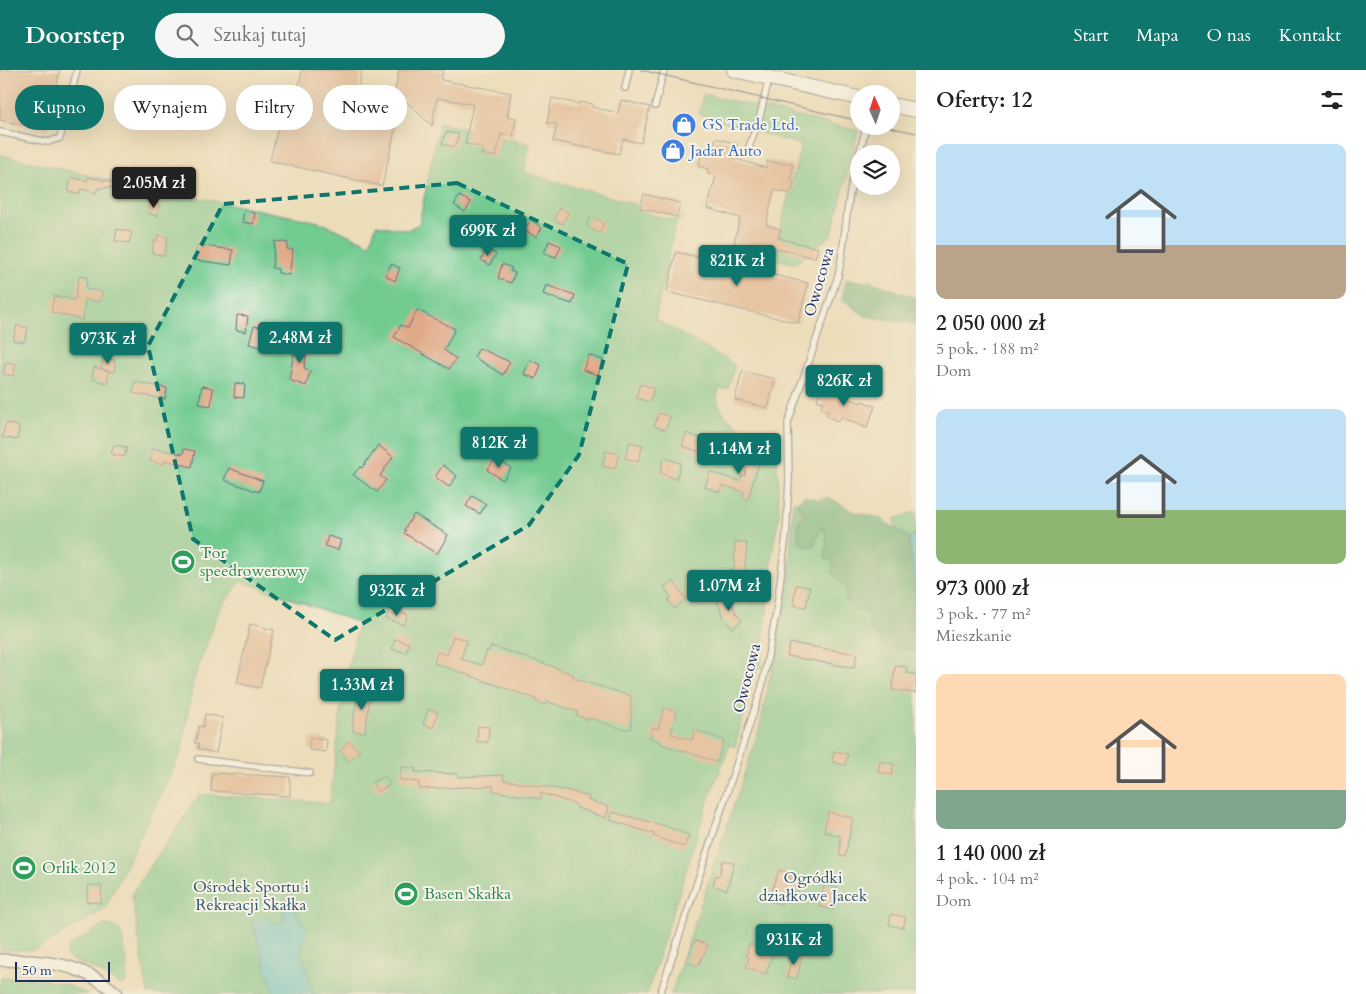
<!DOCTYPE html>
<html lang="pl">
<head>
<meta charset="utf-8">
<style>
	:root { --surface:#fff; --page:#f6f6f6; --text:#222; --muted:#767676; --accent:#0f766e }
	body { margin:0; font-family:Cardo,serif; background:var(--page); color:var(--text); height:100vh; display:flex; flex-direction:column; font-size:19px; white-space:nowrap }
	* { box-sizing:border-box; margin:0 }
	p { font-size:16px; color:var(--muted) }
	.icon { flex:none; width:28px; height:28px; fill:none; stroke:currentColor; stroke-width:2; stroke-linecap:round; stroke-linejoin:round }
	.map { position:relative; flex:1; overflow:hidden }
	.details { display:flex; flex-direction:column; background:var(--surface); width:450px }
	.details>* { flex:none }
	.banner { position:absolute; left:15px; top:15px; width:475px; height:45px; display:flex; gap:10px }
	.needle { width:32px; rotate:357deg }
	.controls { position:absolute; left:850px; top:15px; display:grid; gap:10px }
	.controls a { display:grid; place-items:center; width:50px; height:50px; border-radius:50%; background:var(--surface); box-shadow:0 5px 20px #0002; font-size:25px }
	.scale { position:absolute; left:15px; bottom:12px; width:95px; box-sizing:border-box; padding-left:5px; border:2px solid #1b2f5e; border-top:0; font-size:14px; line-height:18px; white-space:nowrap; color:#1b2f5e; -webkit-text-stroke:4px #f7f3e8; paint-order:stroke }
	.price { position:absolute; translate:-50% -42px; padding:0 11px; border-radius:5px; background:var(--accent); color:#fff; font-size:16px; line-height:32px; filter:drop-shadow(0 1px 2px #0008) }
	.price::after { content:''; position:absolute; left:50%; top:30px; width:15px; height:11px; margin-left:-8px; background:inherit; clip-path:polygon(0 0,100% 0,50% 100%) }
	.price.on { background:#222; color:#fff }
	ul { padding:0; list-style:none }
	li { display:grid; align-content:center; gap:10px; height:265px; padding:0 20px }
	li span { display:grid; place-items:center; height:155px; border-radius:10px; color:#555 }
	li>.icon { margin-inline-start:auto }
	span .icon { width:90px; height:90px; fill:#fffc; stroke-width:1 }
	li b { font-size:21px }
	h2 { display:flex; justify-content:space-between; align-items:center; height:60px; padding:0 20px; font-size:21px }
	.chip { padding:0 18px; border-radius:22px; background:var(--surface); box-shadow:0 5px 20px #0002; font-size:18px; line-height:45px }
	.chip.on { background:var(--accent); color:#fff }
	header { display:flex; align-items:center; gap:30px; box-sizing:border-box; height:70px; padding:0 25px; background:var(--accent); color:#fff }
	header strong { font-size:24px }
	nav { display:flex; gap:28px; margin-inline-start:auto; font-size:18px }
	.search { width:350px; height:45px; background:var(--page); display:flex; align-items:center; gap:12px; box-sizing:border-box; padding:0 18px; border-radius:28px; color:var(--muted); font-size:19px }
	main { display:flex; flex:1; min-height:0 }
	.map>svg:first-child { display:block }
</style>
</head>
<body>
<header>
<strong>Doorstep</strong>
<div class="search"><svg class="icon" aria-label="search" viewBox="0 0 24 24"><circle cx="10" cy="10" r="6"/><path d="M15 15l6 6"/></svg>Szukaj tutaj</div>
<nav><a>Start</a><a>Mapa</a><a>O nas</a><a>Kontakt</a></nav>
</header>
<main>
<div class="map">
<svg width="916" height="924" viewBox="0 0 916 924">
	<rect width="100%" height="100%" fill="#f7f3e8"/>
	<filter id="ink" filterUnits="userSpaceOnUse"><feTurbulence type="fractalNoise" baseFrequency=".02" numOctaves="2"/><feDisplacementMap in="SourceGraphic" scale="10" xChannelSelector="R" yChannelSelector="G"/><feConvolveMatrix kernelMatrix="1 2 1 2 8 2 1 2 1" color-interpolation-filters="sRGB"/></filter>
	<filter id="wash" filterUnits="userSpaceOnUse"><feTurbulence type="fractalNoise" baseFrequency=".0096" numOctaves="4" result="noise"/><feDisplacementMap in="SourceGraphic" scale="20" xChannelSelector="R" yChannelSelector="G"/><feGaussianBlur stdDeviation="1.12" result="paint"/><feColorMatrix in="noise" values="0 0 0 0 0 0 0 0 0 0 0 0 0 0 0 0 0 1.4 0 .05"/><feComposite in="paint" operator="in"/></filter>
	<g filter="url(#wash)">
		<rect width="100%" height="100%" fill="#ecddb9"/>
		<!-- green -->
		<g fill="#72cb91" stroke="#467d78">
			<polygon points="703,24 858,61 832,164 795,194 773,188 801,75 699,44"/>
			<path d="M439,53l91,21 -6,28 113,33v6l39,10 7,-4 -7,5 -21,97 80,46 -7,24h-9c0,3 -3,8 -2,11 2,17 46,45 60,51l2,65 -5,25 -13,127 -13,10 -5,13 4,12 -12,44 -5,-2 -22,56 -61,193h-499l-16,-97 2,-7 66,-96 130,9 14,-120 15,-60 -118,-42 -22,29 -26,72 -12,71 -76,155 -54,33 -18,9h-33v-795l100,23 219,44 51,22 6,-19 31,5 12,-6z"/>
			<path d="M793,432h4c5,14 -1,19 2,31l22,-6c8,8 6,21 4,31l8,4 22,48 11,2 16,33 34,6v343h-245l89,-267 29,-146z"/>
			<polygon points="916,442 916,572 894,449"/>
			<path d="M104,855c5,0 11,1 15,5 5,7 11,45 7,53l-5,2 -23,-14 -28,-12 -4,-5 2,-7z"/>
			<polygon points="33,908 67,915 87,924 0,924 0,908"/>
		</g>
		<!-- forest -->
		<g fill="#5daf7b" stroke="#3c6f6c">
			<polygon points="846,210 872,212 916,228 916,254 865,246 842,229"/>
			<path d="M804,426l15,4 9,-3 27,15 25,6 29,20 7,57v56l-34,-6 -13,-18 1,-7 -4,-8 -11,-2 -9,-9v-12l-14,-17 1,-10 -8,-4c1,-10 4,-23 -3,-31l-8,18 -7,2 -9,-5v-16l4,-13 -5,-11z"/>
		</g>
		<!-- water -->
		<g fill="#5bc8d1" stroke="#3b7c98">
			<polygon points="916,464 916,525 909,468"/>
			<polygon points="286,828 307,859 301,882 314,924 274,924 252,852 270,846 272,855 285,850 281,833"/>
		</g>
		<g id="blocks">
			<!-- building -->
			<g fill="#dfa886">
				<polygon points="0,0 60,0 47,60 0,50"/>
				<polygon points="302,0 362,0 352,46 396,56 382,116 270,91 284,30 295,33"/>
				<polygon points="399,0 443,0 441,10 511,23 507,47 516,48 513,67 501,64 496,87 481,84 482,77 465,74 473,34 437,28 432,56 395,21"/>
				<polygon points="552,28 579,34 579,32 593,34 592,37 618,43 621,30 650,37 641,73 623,69 619,84 553,71 557,54 547,53"/>
				<polygon points="446,62 459,64 455,77 442,74"/>
				<polygon points="716,68 737,74 733,88 766,98 767,91 793,95 791,111 794,112 791,124 774,120 766,155 781,159 778,168 818,178 815,188 775,178 774,184 734,173 740,148 707,138 716,106 707,103 708,99 698,96 703,81 712,84"/>
				<polygon points="71,107 87,111 88,107 118,113 118,117 98,118 96,123 81,119 79,124 68,122"/>
				<polygon points="644,124 680,133 677,147 640,138"/>
				<polygon points="459,126 471,132 465,142 454,135"/>
				<polygon points="149,132 160,134 158,146 147,143"/>
				<polygon points="559,138 568,142 563,154 554,150"/>
				<polygon points="244,140 255,143 253,154 242,152"/>
				<polygon points="591,146 604,153 600,163 586,156"/>
				<polygon points="531,150 542,158 536,167 524,160"/>
				<polygon points="117,159 132,162 129,173 115,171"/>
				<polygon points="158,165 168,167 164,186 152,183 154,170 157,171"/>
				<polygon points="275,171 288,173 287,179 293,180 289,205 278,203 278,199 272,198"/>
				<polygon points="549,171 561,176 556,187 544,183"/>
				<polygon points="197,175 233,180 231,195 195,190"/>
				<polygon points="486,180 496,184 490,195 481,190"/>
				<polygon points="676,182 808,213 798,253 667,222"/>
				<polygon points="391,194 400,198 395,211 386,206"/>
				<polygon points="502,194 512,198 510,201 515,203 511,213 498,208"/>
				<polygon points="79,206 87,207 86,219 102,222 100,232 85,229 83,250 51,242 54,226 75,230"/>
				<polygon points="546,215 575,225 572,234 543,224"/>
				<polygon points="417,240 455,259 444,280 456,289 449,299 394,267 401,255 408,258"/>
				<polygon points="237,245 248,246 246,262 236,260"/>
				<polygon points="17,255 28,258 24,272 13,270"/>
				<polygon points="254,256 269,259 265,278 249,274"/>
				<polygon points="323,263 333,268 325,283 316,278"/>
				<polygon points="296,271 309,272 304,298 310,301 306,316 289,310"/>
				<polygon points="479,278 510,292 503,305 474,287"/>
				<polygon points="589,285 603,290 598,305 583,300"/>
				<polygon points="103,288 115,290 114,302 101,299"/>
				<polygon points="530,290 541,295 536,309 524,304"/>
				<polygon points="6,292 16,294 13,306 3,304"/>
				<polygon points="94,297 109,301 107,313 92,309"/>
				<polygon points="742,301 775,309 768,338 735,330"/>
				<polygon points="823,310 833,314 830,321 861,333 862,331 875,336 867,358 841,347 839,352 826,346 828,341 821,338 823,332 817,330"/>
				<polygon points="135,312 167,318 165,329 133,323"/>
				<polygon points="235,313 245,314 244,328 234,327"/>
				<polygon points="640,314 654,318 650,332 636,328"/>
				<polygon points="202,316 213,318 211,336 199,334"/>
				<polygon points="659,343 670,347 666,360 654,356"/>
				<polygon points="6,353 18,356 19,359 17,370 2,367"/>
				<polygon points="686,363 707,370 703,383 682,376"/>
				<polygon points="630,372 643,375 638,392 625,388"/>
				<polygon points="114,375 127,377 124,387 111,384"/>
				<polygon points="378,375 393,387 380,406 386,410 377,422 353,405 360,397 362,398"/>
				<polygon points="754,375 765,377 762,394 759,393 748,429 743,428 744,422 722,415 720,422 705,417 710,402 740,411 742,405 745,406 748,384 753,385"/>
				<polygon points="152,378 183,384 184,379 195,381 192,397 165,390 164,394 150,391"/>
				<polygon points="606,381 619,384 615,399 602,396"/>
				<polygon points="496,388 511,398 503,410 487,400"/>
				<polygon points="664,388 681,393 676,409 660,403"/>
				<polygon points="443,395 457,406 449,417 435,407"/>
				<polygon points="229,398 263,411 259,422 224,410"/>
				<polygon points="472,426 486,434 480,444 466,436"/>
				<polygon points="414,444 448,465 437,484 404,463 406,461 404,460"/>
				<polygon points="328,466 341,470 338,480 325,476"/>
				<polygon points="735,471 747,473 744,510 728,510 728,500 734,500"/>
				<polygon points="673,511 686,529 674,539 668,530 671,528 664,517"/>
				<polygon points="796,515 810,517 806,537 793,535"/>
				<polygon points="729,527 736,543 742,551 732,558 724,549 717,530"/>
				<polygon points="390,538 408,545 404,555 386,549"/>
				<polygon points="250,554 274,560 260,618 237,613"/>
				<polygon points="453,566 467,570 461,589 482,595 487,580 489,581 491,576 549,595 574,605 573,608 631,626 631,659 622,659 590,648 589,650 576,645 578,642 546,631 545,635 535,631 536,629 434,593 437,582 447,585"/>
				<polygon points="395,569 409,573 406,583 392,579"/>
				<polygon points="790,573 857,584 854,598 787,586"/>
				<polygon points="895,596 907,597 906,603 916,604 916,623 892,620"/>
				<polygon points="359,619 371,621 365,663 353,661 353,651"/>
				<polygon points="664,638 677,642 671,664 692,670 695,660 724,670 717,692 661,674 661,672 650,668 653,657 658,659"/>
				<polygon points="428,639 438,642 433,658 423,654"/>
				<polygon points="205,644 223,648 216,683 198,679 199,674 195,673 199,656 203,657"/>
				<polygon points="478,656 489,657 488,672 477,672"/>
				<polygon points="310,668 327,670 326,682 309,680"/>
				<polygon points="349,671 360,681 349,691 340,681"/>
				<polygon points="834,681 848,684 845,695 832,692"/>
				<polygon points="880,691 894,694 892,705 878,702"/>
				<polygon points="401,697 415,698 415,702 458,704 458,707 503,705 503,710 566,720 589,727 588,730 609,737 606,748 577,738 575,734 541,723 541,729 493,721 493,716 419,719 419,712 400,710"/>
				<polygon points="212,703 290,707 290,726 211,721"/>
				<polygon points="385,706 390,715 377,722 372,712"/>
				<polygon points="612,742 662,755 689,765 684,777 653,766 654,764 610,750"/>
				<polygon points="828,742 853,748 845,787 840,786 840,766 824,762"/>
				<polygon points="723,790 734,793 727,820 713,816 716,805 719,806"/>
				<polygon points="779,800 791,803 789,808 800,811 798,822 794,821 790,832 783,830 782,834 768,831"/>
				<polygon points="89,815 102,816 101,833 87,832"/>
				<polygon points="824,815 838,818 833,840 819,836"/>
				<polygon points="891,844 906,847 903,858 889,855"/>
				<polygon points="695,870 708,875 698,896 686,891"/>
				<polygon points="749,874 774,881 766,904 746,897 749,887 746,886"/>
				<polygon points="792,883 802,885 797,909 787,907"/>
			</g>
		</g>
	</g>
	<g filter="url(#ink)">
		<use href="#blocks" fill-opacity="0" stroke="#646c7e" stroke-width="1"/>
		<g fill="none" stroke-linecap="round" stroke-linejoin="round">
			<defs>
				<g id="service">
					<polyline points="625,18 629,0"/>
					<polyline points="655,36 664,0"/>
					<polyline points="0,62 48,72 60,68 77,0"/>
					<polyline points="748,80 760,46 769,8"/>
					<polyline points="198,689 310,703"/>
					<path d="M660,924l102,-307 14,-73 10,-78 3,-56 -1,-57 50,-147c6,-26 7,-51 11,-77 3,-25 12,-48 17,-73"/>
				</g>
				<path id="minor" d="M0,890c46,1 81,2 117,34"/>
				<g id="tertiary">
					<polyline points="734,0 859,28"/>
					<polyline points="891,35 916,40"/>
				</g>
			</defs>
			<!-- service casing -->
			<use href="#service" stroke="#646c7e" stroke-width="8"/>
			<!-- minor casing -->
			<use href="#minor" stroke="#646c7e" stroke-width="14"/>
			<!-- tertiary casing -->
			<use href="#tertiary" stroke="#646c7e" stroke-width="16"/>
			<!-- service -->
			<use href="#service" stroke="#fff" stroke-width="5.5"/>
			<!-- minor -->
			<use href="#minor" stroke="#fff" stroke-width="11"/>
			<!-- tertiary -->
			<use href="#tertiary" stroke="#fff" stroke-width="14"/>
			<!-- tram -->
			<g stroke="#1b2f5e" stroke-width="1">
				<polyline points="641,0 859,51"/>
				<polyline points="884,56 916,63"/>
			</g>
		</g>
	</g>
	<!-- marked area -->
	<path d="M0 0H916V924H0ZM457,113l171,81 -49,191 -50,70 -194,115 -142,-101 -45,-193 75,-142z" fill="#ecddb9" fill-opacity=".55" fill-rule="evenodd"/>
	<path fill="none" stroke="#0f766e" stroke-width="4" stroke-dasharray="10 6" stroke-linejoin="round" d="M457,113l171,81 -49,191 -50,70 -194,115 -142,-101 -45,-193 75,-142z"/>
	<!-- icons -->
	<defs>
		<symbol id="shop-disc" viewBox="-11 -11 22 22"><circle r="9.5" fill="#3f7fe0" stroke="#f7f3e8"/><path d="M-5-2.5h2.3a2.7 3.5 0 0 1 5.4 0H5L5.5 6h-11ZM-1.5-2.5h3a1.5 2.3 0 0 0-3 0Z" fill="#fff"/></symbol>
		<symbol id="stadium-disc" viewBox="-11 -11 22 22"><circle r="9.5" fill="#2e9e5b" stroke="#f7f3e8"/><path d="M0-5a6.5 5 0 1 0 0 10a6.5 5 0 1 0 0-10ZM-3.5-1.8h7v3.6h-7Z" fill="#fff"/></symbol>
	</defs>
	<g fill-rule="evenodd">
		<use href="#shop-disc" x="670" y="41" width="28" height="28"/>
		<use href="#shop-disc" x="659" y="67" width="28" height="28"/>
		<use href="#stadium-disc" x="169" y="478" width="28" height="28"/>
		<use href="#stadium-disc" x="10" y="784" width="28" height="28"/>
		<use href="#stadium-disc" x="392" y="810" width="28" height="28"/>
	</g>
	<g text-anchor="middle" dominant-baseline="central" stroke-width="4" stroke-linejoin="round" paint-order="stroke">
		<!-- shop labels -->
		<g font-size="16" fill="#366cbe" stroke="#f7f3e8" text-anchor="start">
			<text x="702" y="55">GS Trade Ltd.</text>
			<text x="690" y="81">Jadar Auto</text>
		</g>
		<!-- street labels -->
		<g font-size="16" fill="#1b2f5e" stroke="#f7f3e8">
			<text transform="translate(819 212) rotate(-74)">Owocowa</text>
			<text transform="translate(747 608) rotate(-76)">Owocowa</text>
		</g>
		<!-- leisure labels -->
		<g font-size="16" fill="#27864d" stroke="#f7f3e8" text-anchor="start">
			<text x="200" y="483">Tor<tspan x="200" dy="18">speedrowerowy</tspan></text>
			<text x="42" y="798">Orlik 2012</text>
			<text x="424" y="824">Basen Skałka</text>
		</g>
		<!-- park labels -->
		<g font-size="16" fill="#31566b" stroke="#f7f3e8">
			<text x="813" y="808">Ogródki<tspan x="813" dy="18">działkowe Jacek</tspan></text>
			<text x="251" y="817">Ośrodek Sportu i<tspan x="251" dy="18">Rekreacji Skałka</tspan></text>
		</g>
	</g>
</svg>
<div class="controls">
<a><svg class="needle" viewBox="-14 -14 28 28"><path d="M0-13l5 13h-10z" fill="#e53935"/><path d="M0 13l5-13h-10z" fill="#767676"/></svg></a>
<a><svg class="icon" aria-label="layers" viewBox="0 0 24 24"><path d="M12 4l9 5-9 5-9-5zM3 14l9 5 9-5"/></svg></a>
</div>
<div class="scale">50 m</div>
<b class="price on" style="left:154px;top:139px">2.05M zł</b>
<b class="price" style="left:488px;top:187px">699K zł</b>
<b class="price" style="left:737px;top:217px">821K zł</b>
<b class="price" style="left:300px;top:294px">2.48M zł</b>
<b class="price" style="left:108px;top:295px">973K zł</b>
<b class="price" style="left:844px;top:337px">826K zł</b>
<b class="price" style="left:499px;top:399px">812K zł</b>
<b class="price" style="left:739px;top:405px">1.14M zł</b>
<b class="price" style="left:729px;top:542px">1.07M zł</b>
<b class="price" style="left:397px;top:547px">932K zł</b>
<b class="price" style="left:362px;top:641px">1.33M zł</b>
<b class="price" style="left:794px;top:896px">931K zł</b>
<div class="banner">
<a class="chip on">Kupno</a>
<a class="chip">Wynajem</a>
<a class="chip">Filtry</a>
<a class="chip">Nowe</a>
</div>
</div>
<section class="details">
<h2>Oferty: 12<svg class="icon" aria-label="filters" viewBox="0 0 24 24"><path d="M4 7h16M4 17h16"/><circle cx="9" cy="7" r="2"/><circle cx="15" cy="17" r="2"/></svg></h2>
<ul>
<li><span style="background:linear-gradient(#bfe0f5 65%,#b9a48a 0)"><svg class="icon" aria-label="home" viewBox="0 0 24 24"><path d="M3 11l9-7 9 7M6 9v11h12V9"/></svg></span><div><b>2 050 000 zł</b><p>5 pok. · 188 m²</p><p>Dom</p></div></li>
<li><span style="background:linear-gradient(#bfe0f5 65%,#8fb573 0)"><svg class="icon" aria-label="home" viewBox="0 0 24 24"><path d="M3 11l9-7 9 7M6 9v11h12V9"/></svg></span><div><b>973 000 zł</b><p>3 pok. · 77 m²</p><p>Mieszkanie</p></div></li>
<li><span style="background:linear-gradient(#ffd9b3 75%,#7fa58c 0)"><svg class="icon" aria-label="home" viewBox="0 0 24 24"><path d="M3 11l9-7 9 7M6 9v11h12V9"/></svg></span><div><b>1 140 000 zł</b><p>4 pok. · 104 m²</p><p>Dom</p></div></li>
</ul>
</section>
</main>
</body>
</html>
